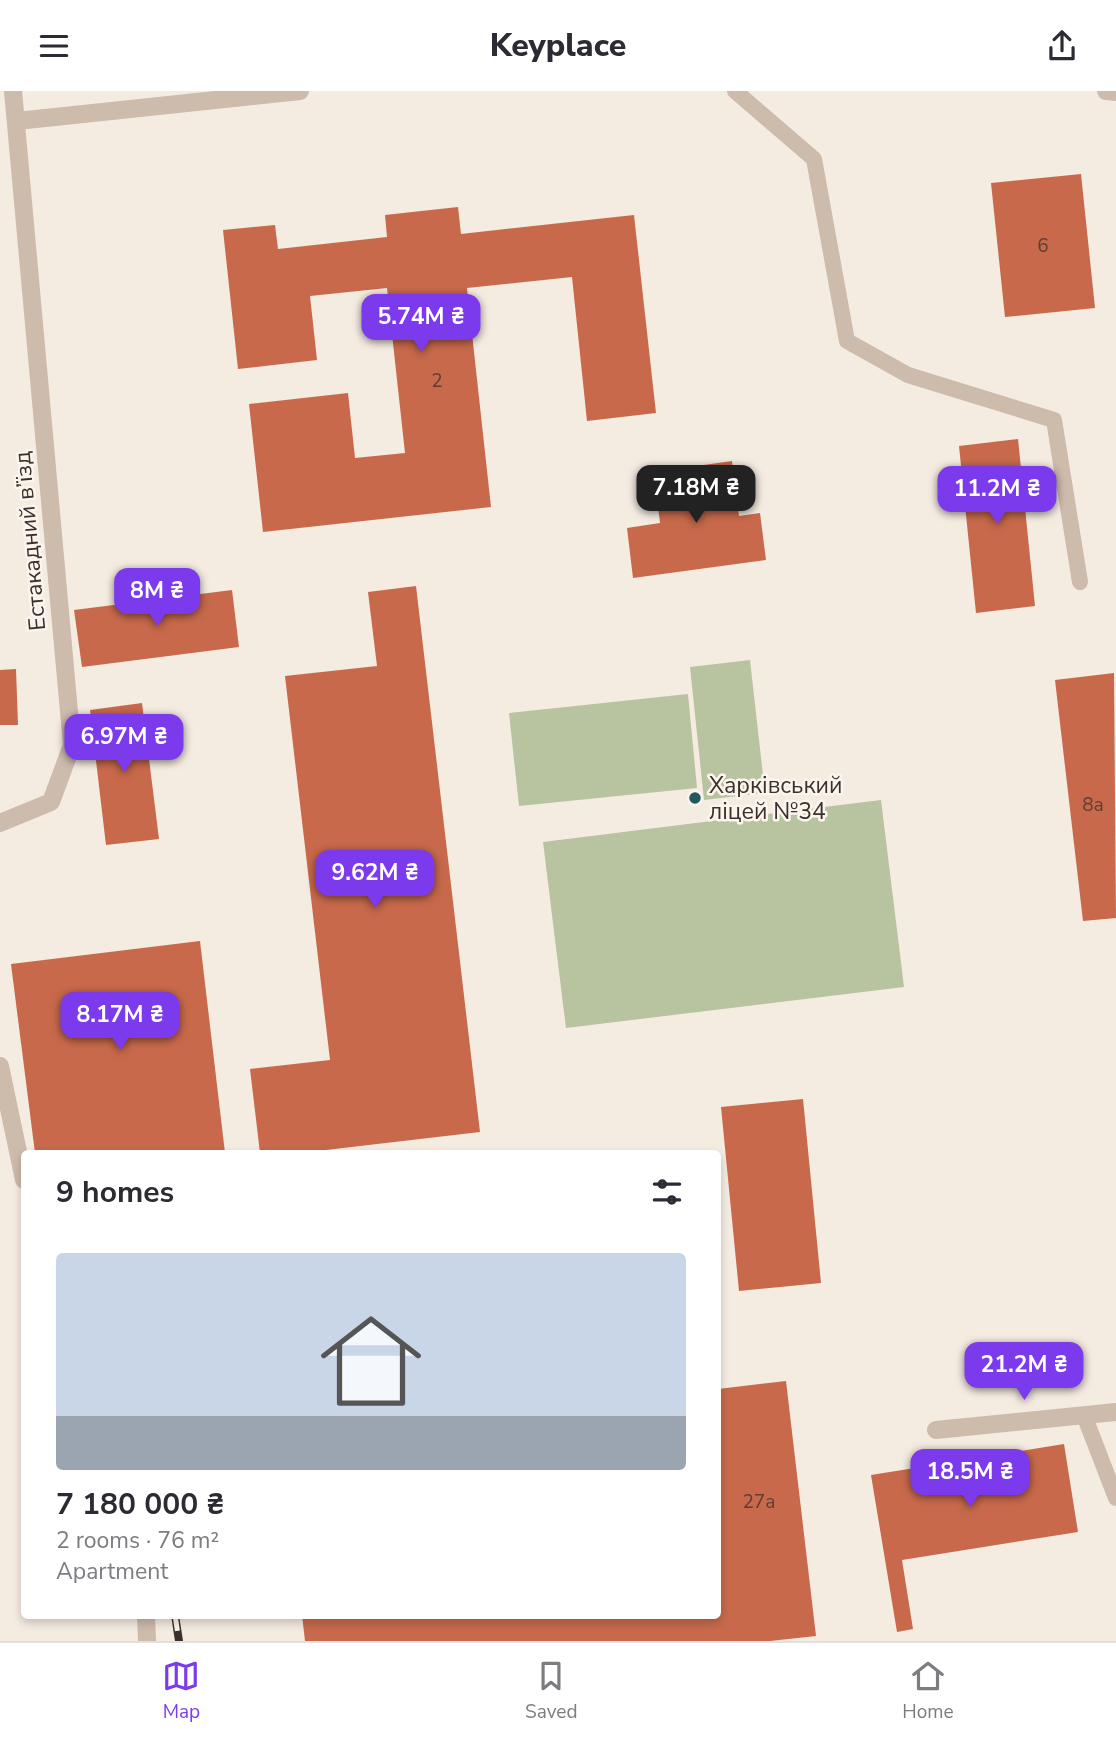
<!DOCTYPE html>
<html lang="en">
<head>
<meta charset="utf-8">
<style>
	:root { --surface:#fff; --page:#f2f2f3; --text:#2b2b33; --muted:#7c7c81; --line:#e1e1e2; --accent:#7c3aed }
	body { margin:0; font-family:"Nunito Sans",sans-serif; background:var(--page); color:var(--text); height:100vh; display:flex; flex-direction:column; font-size:26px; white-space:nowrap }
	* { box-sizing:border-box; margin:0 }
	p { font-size:23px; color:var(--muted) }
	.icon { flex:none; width:38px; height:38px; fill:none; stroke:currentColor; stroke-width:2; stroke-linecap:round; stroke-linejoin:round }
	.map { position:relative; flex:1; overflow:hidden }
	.details { position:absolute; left:21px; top:1059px; width:700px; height:469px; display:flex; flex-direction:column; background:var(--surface); border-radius:7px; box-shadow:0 4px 10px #0003 }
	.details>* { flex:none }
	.price { position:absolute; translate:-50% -60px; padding:0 16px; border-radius:14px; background:var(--accent); color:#fff; font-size:23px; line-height:46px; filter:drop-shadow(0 2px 4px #0008) }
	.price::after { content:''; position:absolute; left:50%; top:42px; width:21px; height:16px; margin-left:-10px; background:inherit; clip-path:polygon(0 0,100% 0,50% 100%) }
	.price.on { background:#222; color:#fff }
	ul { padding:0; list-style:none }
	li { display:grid; align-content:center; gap:14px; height:371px; padding:0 35px }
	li+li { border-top:2px solid var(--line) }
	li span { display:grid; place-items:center; height:217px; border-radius:7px; color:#555 }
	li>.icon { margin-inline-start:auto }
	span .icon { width:126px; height:126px; fill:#fffc; stroke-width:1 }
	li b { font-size:30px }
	h2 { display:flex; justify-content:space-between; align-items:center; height:84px; padding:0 35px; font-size:30px }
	header { display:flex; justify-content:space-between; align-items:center; height:91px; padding:0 35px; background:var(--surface); font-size:32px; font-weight:800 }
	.menu { display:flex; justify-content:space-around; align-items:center; height:98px; border-top:2px solid var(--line); background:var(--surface); font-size:19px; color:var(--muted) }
	.menu a { display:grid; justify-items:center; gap:4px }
	.menu .on { color:var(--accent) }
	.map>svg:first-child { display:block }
</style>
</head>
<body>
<header><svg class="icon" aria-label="menu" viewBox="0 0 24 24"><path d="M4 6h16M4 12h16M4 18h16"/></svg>Keyplace<svg class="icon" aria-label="share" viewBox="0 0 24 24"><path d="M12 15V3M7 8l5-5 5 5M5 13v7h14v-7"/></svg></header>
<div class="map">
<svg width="1116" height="1550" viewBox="0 0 1116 1550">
	<rect width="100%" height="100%" fill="#f4ebe1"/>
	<!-- green -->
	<g fill="#b8c4a0">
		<polygon points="750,569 765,702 704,709 690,576"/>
		<polygon points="688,603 697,697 519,715 509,622"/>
		<polygon points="881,709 904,896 566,937 543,751"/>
	</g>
	<!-- building -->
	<g fill="#c8694b">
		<polygon points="1081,83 1095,217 1005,226 991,92"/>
		<polygon points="458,116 461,143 634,124 656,322 587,330 572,186 467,197 491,416 263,441 249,313 348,302 355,367 405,362 387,197 310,205 317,269 238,278 223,139 275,134 278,158 387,146 385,124"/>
		<polygon points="1018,348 1035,515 976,522 959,355"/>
		<polygon points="732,370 739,425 760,422 766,469 633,487 627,437 660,432 654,381"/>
		<polygon points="416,495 480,1041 300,1062 260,1062 250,978 330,969 285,585 377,575 368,501"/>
		<polygon points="232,499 239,556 82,576 74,519"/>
		<polygon points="16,578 18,634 0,634 0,579"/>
		<polygon points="1114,582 1116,827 1083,830 1055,589"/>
		<polygon points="142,612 159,748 106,754 90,619"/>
		<polygon points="200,850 225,1062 35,1062 11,873"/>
		<polygon points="803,1008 821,1192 739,1200 721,1016"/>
		<polygon points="786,1290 816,1545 770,1550 305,1550 302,1524 718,1524 718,1298"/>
		<polygon points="1064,1353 1078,1441 902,1469 913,1538 897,1541 871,1384"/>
	</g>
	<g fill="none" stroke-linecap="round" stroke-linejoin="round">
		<!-- service -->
		<g stroke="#cdbbac" stroke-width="16">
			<polyline points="735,0 814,68 847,250 908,284 1054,329 1080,491"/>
			<polyline points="1084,1324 1116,1407"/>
		</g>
		<!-- minor -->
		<g stroke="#cdbbac" stroke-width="18">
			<polyline points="1106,0 1116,1"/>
			<polyline points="17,30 300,0"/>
			<polyline points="0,732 51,711 72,654 13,0"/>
			<polyline points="0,975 24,1089"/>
			<polyline points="936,1339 1116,1321"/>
			<polyline points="146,1524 147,1550"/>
		</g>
		<defs>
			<polyline id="rail" points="175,1524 179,1550"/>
		</defs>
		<!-- rail casing -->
		<use href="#rail" stroke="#3b302b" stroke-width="8"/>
		<!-- rail -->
		<use href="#rail" stroke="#fbf5ee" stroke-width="5" stroke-dasharray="16" stroke-linecap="butt"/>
	</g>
	<!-- markers -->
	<circle fill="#1f5a5e" stroke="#fbf5ee" stroke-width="2.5" cx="695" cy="707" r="7"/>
	<g text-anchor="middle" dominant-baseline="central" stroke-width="5" stroke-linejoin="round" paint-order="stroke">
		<!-- number labels -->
		<g font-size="19" fill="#5e3e33">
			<text x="1043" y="155">6</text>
			<text x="437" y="290">2</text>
			<text x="1093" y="714">8а</text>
			<text x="759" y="1411">27а</text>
		</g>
		<!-- street labels -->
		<g font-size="23" fill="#3b302b" stroke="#fbf5ee">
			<text transform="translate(30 450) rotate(-95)">Естакадний в’їзд</text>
		</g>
		<!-- poi labels -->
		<g font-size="23" fill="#3b302b" stroke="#fbf5ee" text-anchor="start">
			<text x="709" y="694">Харківський<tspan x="709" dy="26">ліцей №34</tspan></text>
		</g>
	</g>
</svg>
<b class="price" style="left:421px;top:263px">5.74M ₴</b>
<b class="price on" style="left:696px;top:434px">7.18M ₴</b>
<b class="price" style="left:997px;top:435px">11.2M ₴</b>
<b class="price" style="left:157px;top:537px">8M ₴</b>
<b class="price" style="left:124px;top:683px">6.97M ₴</b>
<b class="price" style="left:375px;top:819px">9.62M ₴</b>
<b class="price" style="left:120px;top:961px">8.17M ₴</b>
<b class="price" style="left:1024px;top:1311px">21.2M ₴</b>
<b class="price" style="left:970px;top:1418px">18.5M ₴</b>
<section class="details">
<h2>9 homes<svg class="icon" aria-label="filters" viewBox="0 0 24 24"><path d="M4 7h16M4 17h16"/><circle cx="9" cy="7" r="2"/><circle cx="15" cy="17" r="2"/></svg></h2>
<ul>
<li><span style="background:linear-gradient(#c9d6e8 75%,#9aa5b1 0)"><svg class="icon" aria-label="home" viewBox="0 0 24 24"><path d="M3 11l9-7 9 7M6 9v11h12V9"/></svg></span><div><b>7 180 000 ₴</b><p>2 rooms · 76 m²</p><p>Apartment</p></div></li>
</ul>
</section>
</div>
<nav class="menu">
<a class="on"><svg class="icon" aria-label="map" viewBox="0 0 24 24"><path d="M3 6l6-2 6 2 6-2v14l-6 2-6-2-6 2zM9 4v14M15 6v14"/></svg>Map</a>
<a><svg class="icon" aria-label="saved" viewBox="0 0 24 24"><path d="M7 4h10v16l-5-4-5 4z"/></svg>Saved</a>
<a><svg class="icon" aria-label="home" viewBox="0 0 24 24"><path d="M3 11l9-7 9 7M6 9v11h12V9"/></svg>Home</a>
</nav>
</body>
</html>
